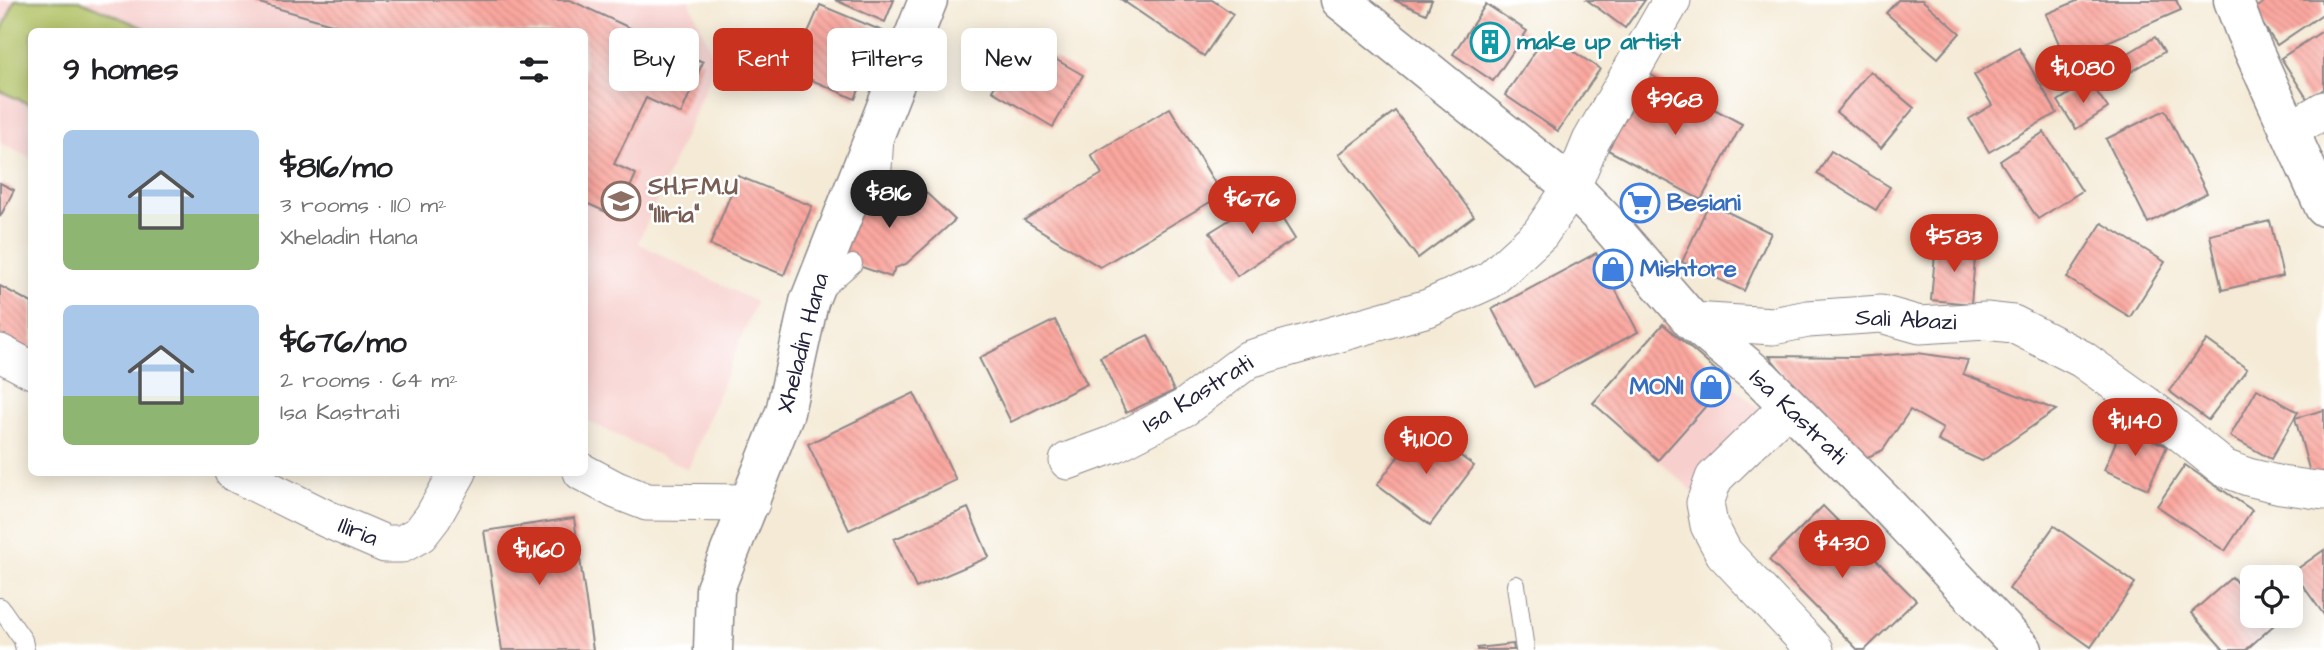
<!DOCTYPE html>
<html lang="en">
<head>
<meta charset="utf-8">
<style>
	:root { --surface:#fff; --page:#f2f2f2; --text:#202124; --muted:#757577; --accent:#c8321e }
	body { margin:0; font-family:"Architects Daughter",sans-serif; background:var(--page); color:var(--text); height:100vh; display:flex; flex-direction:column; font-size:26px; white-space:nowrap }
	* { box-sizing:border-box; margin:0 }
	p { font-size:23px; color:var(--muted) }
	.icon { flex:none; width:38px; height:38px; fill:none; stroke:currentColor; stroke-width:2; stroke-linecap:round; stroke-linejoin:round }
	.map { position:relative; flex:1; overflow:hidden }
	.details { position:absolute; left:28px; top:28px; width:560px; height:448px; display:flex; flex-direction:column; background:var(--surface); border-radius:10px; box-shadow:0 4px 18px #0003 }
	.details>* { flex:none }
	.top-card { position:absolute; left:609px; top:28px; width:665px; height:63px; display:flex; gap:14px }
	.fabs { position:absolute; left:2240px; top:565px; display:grid; gap:14px }
	.fabs a { display:grid; place-items:center; width:63px; height:63px; border-radius:10px; background:var(--surface); box-shadow:0 4px 18px #0003; font-size:35px }
	.price { position:absolute; translate:-50% -60px; padding:0 16px; border-radius:24px; background:var(--accent); color:#fff; font-size:23px; line-height:46px; filter:drop-shadow(0 2px 4px #0008) }
	.price::after { content:''; position:absolute; left:50%; top:42px; width:21px; height:16px; margin-left:-10px; background:inherit; clip-path:polygon(0 0,100% 0,50% 100%) }
	.price.on { background:#222; color:#fff }
	ul { padding:0; list-style:none }
	li { display:flex; align-items:center; gap:21px; height:175px; padding:0 35px }
	li span { display:grid; place-items:center; flex:none; width:196px; height:140px; border-radius:10px; color:#555 }
	li>.icon { margin-inline-start:auto }
	span .icon { width:84px; height:84px; fill:#fffc; stroke-width:1 }
	li b { font-size:30px }
	h2 { display:flex; justify-content:space-between; align-items:center; height:84px; padding:0 35px; font-size:30px }
	.pill { padding:0 24px; border-radius:10px; background:var(--surface); box-shadow:0 4px 18px #0003; font-size:24px; line-height:63px }
	.pill.on { background:var(--accent); color:#fff }
	.map>svg:first-child { display:block }
</style>
</head>
<body>
<div class="map">
<svg width="2324" height="650" viewBox="0 0 2324 650">
	<defs>
		<pattern id="building-back-hatch" width="6" height="6" patternUnits="userSpaceOnUse" patternTransform="scale(1.75)"><rect width="6" height="6" fill="#faa79f"/><path d="M-1 5l2 2M0 0l6 6M5-1l2 2" fill="none" stroke="#d68f8a"/></pattern>
	</defs>
	<rect width="100%" height="100%" fill="#fff"/>
	<filter id="ink" filterUnits="userSpaceOnUse"><feTurbulence type="fractalNoise" baseFrequency=".0143" numOctaves="2"/><feDisplacementMap in="SourceGraphic" scale="14" xChannelSelector="R" yChannelSelector="G"/><feConvolveMatrix kernelMatrix="1 2 1 2 8 2 1 2 1" color-interpolation-filters="sRGB"/></filter>
	<filter id="wash" filterUnits="userSpaceOnUse"><feTurbulence type="fractalNoise" baseFrequency=".00686" numOctaves="4" result="noise"/><feDisplacementMap in="SourceGraphic" scale="28" xChannelSelector="R" yChannelSelector="G"/><feGaussianBlur stdDeviation="1.57" result="paint"/><feColorMatrix in="noise" values="0 0 0 0 0 0 0 0 0 0 0 0 0 0 0 0 0 1.4 0 .05"/><feComposite in="paint" operator="in"/></filter>
	<g filter="url(#wash)">
		<rect width="100%" height="100%" fill="#f4ead5"/>
		<!-- built -->
		<g fill="#f7d0ce">
			<polygon points="0,0 689,0 716,63 638,243 756,302 688,469 585,420 584,32 32,32 31,158 0,143"/>
			<polygon points="1728,381 1766,416 1696,494 1658,460"/>
		</g>
		<!-- park -->
		<polygon fill="#b0c164" stroke="#697250" stroke-width="2" points="15,0 79,0 151,31 32,32 31,105 0,91 0,35"/>
		<g id="blocks">
			<!-- building -->
			<g fill="url(#building-back-hatch)">
				<polygon points="249,0 570,0 703,62 681,114 646,98 614,164 636,174 617,217 584,202 584,32 340,32 342,27"/>
				<polygon points="835,0 894,0 885,22"/>
				<polygon points="1122,0 1212,0 1233,14 1204,56"/>
				<polygon points="1394,0 1432,0 1426,14"/>
				<polygon points="1587,0 1645,0 1625,28"/>
				<polygon points="1898,0 1922,0 1960,33 1938,58 1886,13"/>
				<polygon points="2079,0 2176,0 2181,10 2066,60 2046,14"/>
				<polygon points="2267,0 2322,0 2324,13 2277,45 2253,10"/>
				<polygon points="1486,4 1527,31 1493,81 1453,54"/>
				<polygon points="820,5 885,32 855,99 791,71"/>
				<polygon points="2324,30 2324,89 2308,100 2281,58"/>
				<polygon points="1547,34 1600,69 1558,131 1505,95"/>
				<polygon points="2155,37 2164,52 2116,81 2107,66"/>
				<polygon points="1022,40 1083,75 1053,127 992,91"/>
				<polygon points="2019,48 2057,113 1989,152 1969,119 1992,105 1974,75"/>
				<polygon points="1870,71 1914,108 1881,148 1836,112"/>
				<polygon points="1649,74 1742,124 1701,200 1608,150"/>
				<polygon points="2089,81 2108,108 2076,129 2058,101"/>
				<polygon points="1170,108 1222,195 1100,267 1024,220 1102,174 1091,155"/>
				<polygon points="2165,110 2207,193 2148,223 2106,139"/>
				<polygon points="1395,111 1474,216 1418,258 1339,154"/>
				<polygon points="2044,132 2082,191 2038,219 2000,161"/>
				<polygon points="1831,151 1890,187 1876,210 1817,174"/>
				<polygon points="738,176 812,206 784,275 710,245"/>
				<polygon points="0,183 14,190 0,217"/>
				<polygon points="861,184 911,205 919,186 955,220 906,264 895,268 891,277 853,264 832,256"/>
				<polygon points="1268,196 1295,239 1237,276 1210,232"/>
				<polygon points="1709,203 1771,233 1744,291 1682,262"/>
				<polygon points="2270,221 2283,276 2222,290 2210,235"/>
				<polygon points="2102,223 2165,262 2130,317 2067,278"/>
				<polygon points="1936,243 1976,247 1971,304 1931,300"/>
				<polygon points="1596,253 1638,332 1534,387 1492,309"/>
				<polygon points="0,286 32,303 32,355 0,337"/>
				<polygon points="1055,320 1087,384 1011,422 979,358"/>
				<polygon points="1663,324 1728,381 1658,460 1593,403"/>
				<polygon points="1148,335 1174,391 1126,413 1100,357"/>
				<polygon points="2207,340 2247,369 2208,420 2169,391"/>
				<polygon points="1917,353 1968,360 1963,374 2056,410 1982,461 1938,441 1943,429 1910,410 1883,450 1861,460 1830,431 1769,356 1854,357"/>
				<polygon points="2257,389 2298,412 2271,459 2230,436"/>
				<polygon points="914,393 956,480 849,530 808,444"/>
				<polygon points="2324,410 2324,484 2314,487 2295,418"/>
				<polygon points="1421,426 1474,466 1430,525 1377,485"/>
				<polygon points="2122,427 2167,446 2148,489 2104,470"/>
				<polygon points="2185,465 2252,510 2225,551 2157,506"/>
				<polygon points="1823,506 1916,600 1865,650 1858,650 1769,560"/>
				<polygon points="968,508 989,557 916,588 894,539"/>
				<polygon points="574,518 593,650 502,650 484,531"/>
				<polygon points="2054,526 2135,583 2091,647 2009,589"/>
				<polygon points="2324,550 2324,615 2293,572"/>
				<polygon points="2232,577 2252,601 2252,616 2266,616 2274,625 2246,650 2224,650 2191,613"/>
				<polygon points="1513,644 1514,650 1477,650 1477,648"/>
			</g>
		</g>
	</g>
	<g filter="url(#ink)">
		<use href="#blocks" fill-opacity="0" stroke="#8b8688" stroke-width="2"/>
		<g fill="none" stroke-linecap="round" stroke-linejoin="round">
			<defs>
				<g id="service">
					<polyline points="881,193 884,144"/>
					<polyline points="823,290 853,264"/>
					<polyline points="1516,585 1525,650"/>
					<polyline points="0,607 23,640 25,650"/>
				</g>
				<g id="minor">
					<polyline points="2289,131 2324,110"/>
					<polyline points="1692,321 1773,326 1808,319 1881,314 1920,325 1986,321 2013,324 2082,359 2153,410 2224,468 2248,477 2281,485 2324,491"/>
					<polyline points="0,353 32,370"/>
					<polyline points="1788,406 1714,478 1705,503 1709,525 1724,553 1815,650"/>
					<polyline points="1068,461 1114,444 1184,408 1249,359 1428,308 1490,280 1540,234 1572,187 1591,141 1672,0"/>
					<polyline points="233,472 327,519 385,544 402,544 420,534 433,517 458,472"/>
					<polyline points="582,472 616,490 647,502 751,503"/>
				</g>
				<g id="tertiary">
					<polyline points="1340,0 1572,187 1610,226 1692,321 1762,379 1889,507 2023,650"/>
					<polyline points="2233,0 2245,32 2324,207"/>
					<polyline points="713,650 715,589 785,412 809,302 928,0"/>
				</g>
			</defs>
			<!-- service casing -->
			<use href="#service" stroke="#8b8688" stroke-width="20"/>
			<!-- minor casing -->
			<use href="#minor" stroke="#8b8688" stroke-width="39"/>
			<!-- tertiary casing -->
			<use href="#tertiary" stroke="#8b8688" stroke-width="41"/>
			<!-- service -->
			<use href="#service" stroke="#fff" stroke-width="18"/>
			<!-- minor -->
			<use href="#minor" stroke="#fff" stroke-width="37"/>
			<!-- tertiary -->
			<use href="#tertiary" stroke="#fff" stroke-width="38"/>
		</g>
	</g>
	<!-- icons -->
	<defs>
		<symbol id="building-ring" viewBox="-11 -11 22 22"><circle r="9.5" fill="#fff" stroke="#0f9aa8" stroke-width="1.5"/><path d="M-4-6H4V6H1V3H-1V6H-4ZM-2.5-4.3h1.7v1.8h-1.7ZM.8-4.3h1.7v1.8H.8ZM-2.5-1h1.7V.8h-1.7ZM.8-1h1.7V.8H.8Z" fill="#0f9aa8"/></symbol>
		<symbol id="school-ring" viewBox="-11 -11 22 22"><circle r="9.5" fill="#fff" stroke="#8d6e63" stroke-width="1.5"/><path d="M0-5L7-2L0 1L-7-2ZM-4 1L0 2.5L4 1V4Q0 6-4 4Z" fill="#8d6e63"/></symbol>
		<symbol id="supermarket-ring" viewBox="-11 -11 22 22"><circle r="9.5" fill="#fff" stroke="#3f7fe0" stroke-width="1.5"/><path d="M-6-5.5h2.5l.6 2H6L4.5 2H-2.5L-4.4-4H-6ZM-1.5 3.2a1.3 1.3 0 1 0 .1 0ZM3 3.2a1.3 1.3 0 1 0 .1 0Z" fill="#3f7fe0"/></symbol>
		<symbol id="shop-ring" viewBox="-11 -11 22 22"><circle r="9.5" fill="#fff" stroke="#3f7fe0" stroke-width="1.5"/><path d="M-5-2.5h2.3a2.7 3.5 0 0 1 5.4 0H5L5.5 6h-11ZM-1.5-2.5h3a1.5 2.3 0 0 0-3 0Z" fill="#3f7fe0"/></symbol>
	</defs>
	<g fill-rule="evenodd">
		<use href="#building-ring" x="1468" y="20" width="44" height="44"/>
		<use href="#school-ring" x="599" y="179" width="44" height="44"/>
		<use href="#supermarket-ring" x="1618" y="181" width="44" height="44"/>
		<use href="#shop-ring" x="1591" y="247" width="44" height="44"/>
		<use href="#shop-ring" x="1689" y="365" width="44" height="44"/>
	</g>
	<g text-anchor="middle" dominant-baseline="central" stroke-width="5" stroke-linejoin="round" paint-order="stroke">
		<!-- culture labels -->
		<g font-size="24" font-weight="bold" fill="#0d838f" stroke="#fff" text-anchor="start">
			<text x="1517" y="42">make up artist</text>
		</g>
		<!-- education labels -->
		<g font-size="24" font-weight="bold" fill="#785e54" stroke="#fff" text-anchor="start">
			<text x="648" y="187">SH.F.M.U<tspan x="648" dy="28">"Iliria"</tspan></text>
		</g>
		<!-- shop labels -->
		<g font-size="24" font-weight="bold" fill="#366cbe" stroke="#fff" text-anchor="start">
			<text x="1667" y="203">Besiani</text>
			<text x="1640" y="269">Mishtore</text>
			<text x="1684" y="387" text-anchor="end">MONI</text>
		</g>
		<!-- street labels -->
		<g font-size="24" fill="#22223b" stroke="#fff">
			<text transform="translate(1906 320) rotate(3)">Sali Abazi</text>
			<text transform="translate(803 343) rotate(-75)">Xheladin Hana</text>
			<text transform="translate(1198 394) rotate(-32)">Isa Kastrati</text>
			<text transform="translate(1798 417) rotate(44)">Isa Kastrati</text>
			<text transform="translate(358 532) rotate(22)">Iliria</text>
		</g>
	</g>
</svg>
<div class="fabs">
<a><svg class="icon" aria-label="locate" viewBox="0 0 24 24"><circle cx="12" cy="12" r="6"/><path d="M12 2v4M12 18v4M2 12h4M18 12h4"/></svg></a>
</div>
<b class="price" style="left:2083px;top:105px">$1,080</b>
<b class="price" style="left:1675px;top:137px">$968</b>
<b class="price on" style="left:889px;top:230px">$816</b>
<b class="price" style="left:1252px;top:236px">$676</b>
<b class="price" style="left:1954px;top:274px">$583</b>
<b class="price" style="left:2135px;top:458px">$1,140</b>
<b class="price" style="left:1426px;top:476px">$1,100</b>
<b class="price" style="left:1842px;top:580px">$430</b>
<b class="price" style="left:539px;top:587px">$1,160</b>
<div class="top-card">
<a class="pill">Buy</a>
<a class="pill on">Rent</a>
<a class="pill">Filters</a>
<a class="pill">New</a>
</div>
<section class="details">
<h2>9 homes<svg class="icon" aria-label="filters" viewBox="0 0 24 24"><path d="M4 7h16M4 17h16"/><circle cx="9" cy="7" r="2"/><circle cx="15" cy="17" r="2"/></svg></h2>
<ul>
<li><span style="background:linear-gradient(#a9c7e8 60%,#8fb573 0)"><svg class="icon" aria-label="home" viewBox="0 0 24 24"><path d="M3 11l9-7 9 7M6 9v11h12V9"/></svg></span><div><b>$816/mo</b><p>3 rooms · 110 m²</p><p>Xheladin Hana</p></div></li>
<li><span style="background:linear-gradient(#a9c7e8 65%,#8fb573 0)"><svg class="icon" aria-label="home" viewBox="0 0 24 24"><path d="M3 11l9-7 9 7M6 9v11h12V9"/></svg></span><div><b>$676/mo</b><p>2 rooms · 64 m²</p><p>Isa Kastrati</p></div></li>
</ul>
</section>
</div>
</body>
</html>
